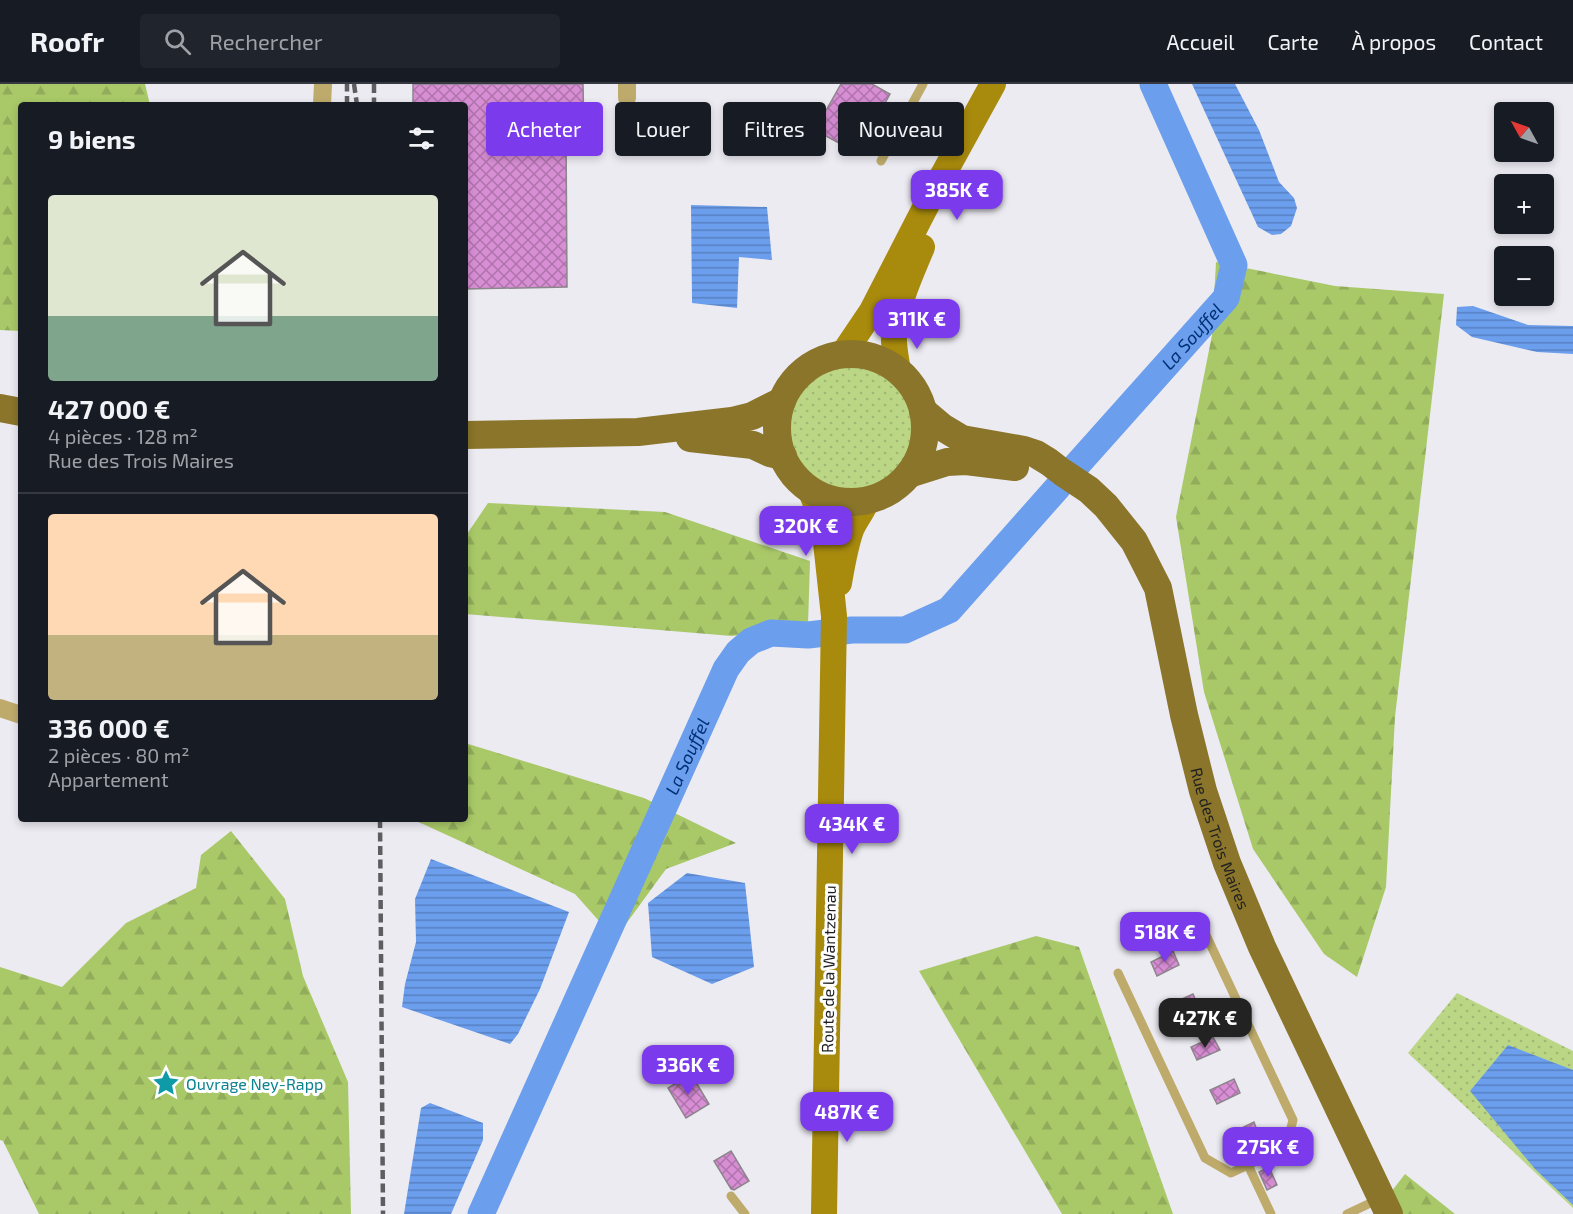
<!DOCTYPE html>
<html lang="fr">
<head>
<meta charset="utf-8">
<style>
	:root { --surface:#171b24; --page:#20242c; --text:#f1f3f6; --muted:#9ea1a6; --line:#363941; --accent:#7c3aed }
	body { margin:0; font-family:"Exo 2",sans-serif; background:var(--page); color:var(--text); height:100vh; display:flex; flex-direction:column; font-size:22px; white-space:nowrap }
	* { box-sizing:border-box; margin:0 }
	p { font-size:20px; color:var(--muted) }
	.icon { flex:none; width:33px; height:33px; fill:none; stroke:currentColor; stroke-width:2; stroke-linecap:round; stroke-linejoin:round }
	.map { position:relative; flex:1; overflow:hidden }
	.details { position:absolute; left:18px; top:18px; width:450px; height:720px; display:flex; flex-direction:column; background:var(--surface); border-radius:6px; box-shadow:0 3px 9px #0003 }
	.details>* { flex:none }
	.guide { position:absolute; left:486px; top:18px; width:570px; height:54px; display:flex; gap:12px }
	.needle { width:39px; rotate:310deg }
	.buttons { position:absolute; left:1494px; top:18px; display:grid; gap:12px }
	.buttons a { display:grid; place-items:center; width:60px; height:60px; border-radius:6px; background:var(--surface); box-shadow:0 3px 9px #0003; font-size:30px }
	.price { position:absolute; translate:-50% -51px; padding:0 14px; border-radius:12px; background:var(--accent); color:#fff; font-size:20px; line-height:39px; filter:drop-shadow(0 2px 3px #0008) }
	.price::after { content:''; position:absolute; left:50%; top:36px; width:18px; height:14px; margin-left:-9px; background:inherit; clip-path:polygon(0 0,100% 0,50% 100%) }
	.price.current { background:#222; color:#fff }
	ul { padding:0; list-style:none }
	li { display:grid; align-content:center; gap:12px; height:318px; padding:0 30px }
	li+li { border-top:2px solid var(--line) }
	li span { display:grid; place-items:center; height:186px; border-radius:6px; color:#555 }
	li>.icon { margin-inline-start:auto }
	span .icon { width:108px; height:108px; fill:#fffc; stroke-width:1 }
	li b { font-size:26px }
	h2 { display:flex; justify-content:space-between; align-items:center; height:72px; padding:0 30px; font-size:26px }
	.pill { padding:0 21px; border-radius:6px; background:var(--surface); box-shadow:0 3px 9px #0003; font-size:21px; line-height:54px }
	.pill.current { background:var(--accent); color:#fff }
	header { display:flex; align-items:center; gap:36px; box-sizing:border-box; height:84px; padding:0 30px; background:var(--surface); border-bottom:2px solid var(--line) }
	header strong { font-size:28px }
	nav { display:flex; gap:33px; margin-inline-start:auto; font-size:21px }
	.search { width:420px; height:54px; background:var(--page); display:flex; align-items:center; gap:15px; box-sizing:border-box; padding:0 21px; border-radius:6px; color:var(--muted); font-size:22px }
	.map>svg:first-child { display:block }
</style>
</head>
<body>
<header>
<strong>Roofr</strong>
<div class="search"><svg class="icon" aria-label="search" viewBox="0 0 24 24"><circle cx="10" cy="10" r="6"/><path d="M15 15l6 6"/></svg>Rechercher</div>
<nav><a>Accueil</a><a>Carte</a><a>À propos</a><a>Contact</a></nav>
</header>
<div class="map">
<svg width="1573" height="1130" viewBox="0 0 1573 1130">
	<defs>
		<pattern id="grass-dots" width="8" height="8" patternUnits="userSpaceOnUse" patternTransform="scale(1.5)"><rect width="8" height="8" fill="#bbd785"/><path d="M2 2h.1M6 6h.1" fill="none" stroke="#a0b873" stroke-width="1.8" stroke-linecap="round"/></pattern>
		<pattern id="forest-firs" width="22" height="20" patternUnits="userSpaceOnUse" patternTransform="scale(1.5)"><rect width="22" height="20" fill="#a9c968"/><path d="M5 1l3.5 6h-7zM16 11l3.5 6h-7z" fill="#91ac5a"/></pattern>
		<pattern id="water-rules" width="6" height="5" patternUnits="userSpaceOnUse" patternTransform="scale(1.5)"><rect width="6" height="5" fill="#6b9eed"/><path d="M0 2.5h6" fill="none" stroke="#5780c0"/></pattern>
		<pattern id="building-cross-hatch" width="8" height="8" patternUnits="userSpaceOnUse" patternTransform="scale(1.5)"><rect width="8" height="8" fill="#d88ed5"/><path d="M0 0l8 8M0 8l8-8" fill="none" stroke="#af73ac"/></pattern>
	</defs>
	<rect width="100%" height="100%" fill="#ecebf2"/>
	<!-- grass -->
	<g fill="url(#grass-dots)">
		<circle cx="851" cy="345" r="66"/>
		<polygon points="1457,909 1573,967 1573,1124 1408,969"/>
	</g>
	<!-- forest -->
	<g fill="url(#forest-firs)">
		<polygon points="0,0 145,0 150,21 21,21 21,247 0,246"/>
		<polygon points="1216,178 1335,202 1444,210 1395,633 1386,803 1357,893 1324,870 1253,765 1204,608 1176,433 1212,251"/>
		<polygon points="488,419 665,428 810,477 808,541 732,552 465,530 465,453"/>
		<polygon points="465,659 644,714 736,759 666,785 615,855 575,810 412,735 465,735"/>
		<polygon points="231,747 285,815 303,892 348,998 351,1130 39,1130 3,1057 0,1056 0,883 62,903 126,839 196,804 201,771"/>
		<polygon points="1036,852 1079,863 1173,1130 1062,1130 919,887"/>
		<polygon points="1405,1090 1455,1130 1374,1130"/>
	</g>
	<!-- water -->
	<g fill="url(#water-rules)">
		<polygon points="1192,0 1235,0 1259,46 1279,98 1294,114 1297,124 1291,142 1281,150 1272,151 1258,143"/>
		<polygon points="691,121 767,123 772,176 739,173 737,224 692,219"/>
		<polygon points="1473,222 1528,241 1573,242 1573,270 1537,268 1472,253 1456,241 1457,223"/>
		<polygon points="431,775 569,828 540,905 518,950 510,960 402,923 405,900 416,858 415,815"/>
		<polygon points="687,789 745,799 754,883 712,900 652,873 648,819"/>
		<polygon points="1508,961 1573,986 1573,1121 1535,1085 1470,1007"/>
		<polygon points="430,1019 483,1039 483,1056 451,1130 404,1130 421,1024"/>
	</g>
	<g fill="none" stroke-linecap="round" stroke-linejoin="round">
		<!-- river -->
		<g stroke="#6b9eed" stroke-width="27">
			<path id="s1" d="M1076,382l150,-168 8,-33 -81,-181"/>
			<path id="s2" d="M481,1130l245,-545 12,-17 13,-11 20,-8 37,2 44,-5h53l44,-20 109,-123"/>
		</g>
	</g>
	<!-- building -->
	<g fill="url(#building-cross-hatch)" stroke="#8b868a" stroke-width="1.5">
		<polygon points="413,0 583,0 584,49 566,49 567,203 465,205 465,21 413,21"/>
		<polygon points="841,0 872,0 890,10 857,69 815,46"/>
		<polygon points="1173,867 1179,881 1157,892 1151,878"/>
		<polygon points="1193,910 1199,924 1177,934 1171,920"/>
		<polygon points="1213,953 1220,966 1197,976 1191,963"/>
		<polygon points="691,990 709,1020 686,1034 668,1004"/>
		<polygon points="1234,995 1240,1009 1217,1020 1210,1006"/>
		<polygon points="1254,1038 1259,1052 1237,1062 1231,1049"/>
		<polygon points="731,1067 749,1097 734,1106 731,1105 714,1077"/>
		<polygon points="1269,1083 1277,1101 1267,1106 1259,1088"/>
	</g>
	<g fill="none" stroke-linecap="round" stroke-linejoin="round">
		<!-- service -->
		<g stroke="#beab6c" stroke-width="9">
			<polyline points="881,77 923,0"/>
			<polyline points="1118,889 1205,1074 1231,1089 1286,1063 1293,1036 1205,849"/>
			<polyline points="1248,1081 1271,1130"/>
			<polyline points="731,1112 745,1130"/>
			<polyline points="1347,1130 1379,1115"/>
		</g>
		<!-- minor -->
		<g stroke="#beab6c" stroke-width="18">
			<polyline points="627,0 627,14"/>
			<polyline points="322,21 323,0"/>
			<polyline points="0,624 21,631"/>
		</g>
		<!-- secondary -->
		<g stroke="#a88a0d" stroke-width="26">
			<polyline points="843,270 872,227 927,120 993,0"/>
			<path d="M898,287c-2,-13 -5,-26 -4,-38 3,-30 17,-59 28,-86"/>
			<polyline points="810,405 824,440 834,532 824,1130"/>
			<path d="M839,499c3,-17 6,-36 12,-53 4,-10 12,-19 16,-30"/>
		</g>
		<!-- primary -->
		<g stroke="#8a752a" stroke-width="28">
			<circle cx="851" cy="344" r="74"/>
			<polyline points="0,324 21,328"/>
			<path id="s3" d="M923,327l19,16 20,12 62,11 12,4 13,8 13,10 27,18 17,16 28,35 24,47 26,127 19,76 24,72 35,84 127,267"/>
			<polyline points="465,351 638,348 732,337 752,332 782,317"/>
			<polyline points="690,354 753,361 770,369 783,372"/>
			<polyline points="909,390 947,378 966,377 1015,383"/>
		</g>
		<!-- rail -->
		<g stroke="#5e5e61" stroke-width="4.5" stroke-dasharray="9 4.5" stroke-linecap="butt">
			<polyline points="354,0 357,21"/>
			<polyline points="374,0 374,21"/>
			<polyline points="347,21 347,0"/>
			<polyline points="380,735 383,1130"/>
		</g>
	</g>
	<!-- icons -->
	<defs>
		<symbol id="sight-bare" viewBox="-9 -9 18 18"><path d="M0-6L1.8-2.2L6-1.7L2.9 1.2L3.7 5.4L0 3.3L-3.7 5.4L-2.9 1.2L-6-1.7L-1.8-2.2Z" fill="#0f9aa8" stroke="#fff" stroke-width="2.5" paint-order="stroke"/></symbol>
	</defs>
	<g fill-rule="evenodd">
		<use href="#sight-bare" x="147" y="980" width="38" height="38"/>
	</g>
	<g text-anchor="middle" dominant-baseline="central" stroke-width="6" stroke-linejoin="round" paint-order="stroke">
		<!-- street labels -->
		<g font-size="16" fill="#1f1f21" stroke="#fff">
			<text stroke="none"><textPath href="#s3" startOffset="567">Rue des Trois Maires</textPath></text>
			<text transform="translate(828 885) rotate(-89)">Route de la Wantzenau</text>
		</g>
		<!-- culture labels -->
		<g font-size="16" fill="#0d838f" stroke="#fff" text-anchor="start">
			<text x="186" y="999">Ouvrage Ney-Rapp</text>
		</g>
		<!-- water labels -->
		<g font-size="18" font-style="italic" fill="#013176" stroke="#fff">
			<text stroke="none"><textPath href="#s1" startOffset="174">La Souffel</textPath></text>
			<text stroke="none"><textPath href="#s2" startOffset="502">La Souffel</textPath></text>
		</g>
	</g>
</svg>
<div class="buttons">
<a><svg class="needle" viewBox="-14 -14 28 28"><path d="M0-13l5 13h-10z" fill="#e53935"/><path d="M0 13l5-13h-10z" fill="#9ea1a6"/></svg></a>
<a>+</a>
<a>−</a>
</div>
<b class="price" style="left:957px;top:137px">385K €</b>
<b class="price" style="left:917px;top:266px">311K €</b>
<b class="price" style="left:806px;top:473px">320K €</b>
<b class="price" style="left:852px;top:771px">434K €</b>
<b class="price" style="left:1165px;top:879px">518K €</b>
<b class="price current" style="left:1205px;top:965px">427K €</b>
<b class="price" style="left:688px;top:1012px">336K €</b>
<b class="price" style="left:847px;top:1059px">487K €</b>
<b class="price" style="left:1268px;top:1094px">275K €</b>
<div class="guide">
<a class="pill current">Acheter</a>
<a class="pill">Louer</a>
<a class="pill">Filtres</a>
<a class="pill">Nouveau</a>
</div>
<section class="details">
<h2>9 biens<svg class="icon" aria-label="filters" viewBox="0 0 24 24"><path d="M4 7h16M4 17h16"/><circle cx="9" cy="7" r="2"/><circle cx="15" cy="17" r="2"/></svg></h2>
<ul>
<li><span style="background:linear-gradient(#dfe7d0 65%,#7fa58c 0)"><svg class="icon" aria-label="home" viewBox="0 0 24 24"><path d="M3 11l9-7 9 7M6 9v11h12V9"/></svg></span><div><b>427 000 €</b><p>4 pièces · 128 m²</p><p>Rue des Trois Maires</p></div></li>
<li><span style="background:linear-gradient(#ffd9b3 65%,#c2b280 0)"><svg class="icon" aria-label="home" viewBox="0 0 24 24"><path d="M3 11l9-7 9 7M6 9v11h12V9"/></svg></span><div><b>336 000 €</b><p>2 pièces · 80 m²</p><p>Appartement</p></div></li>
</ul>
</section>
</div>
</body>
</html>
